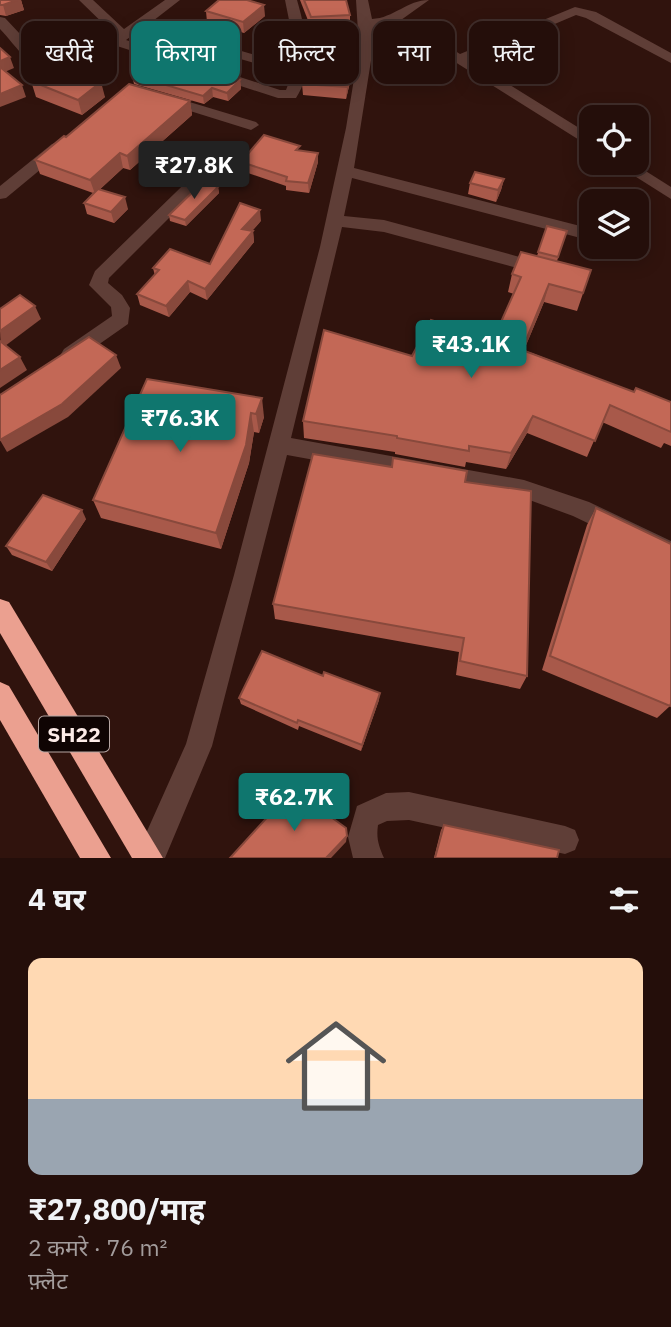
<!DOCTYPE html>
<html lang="hi">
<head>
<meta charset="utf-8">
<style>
	:root { --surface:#240e0a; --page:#301c18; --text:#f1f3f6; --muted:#a39c9c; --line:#412e2b; --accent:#0f766e }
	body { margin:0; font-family:"IBM Plex Sans","Noto Sans Devanagari",sans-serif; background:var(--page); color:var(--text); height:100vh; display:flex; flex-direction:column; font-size:26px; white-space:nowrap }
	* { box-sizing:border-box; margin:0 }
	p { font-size:23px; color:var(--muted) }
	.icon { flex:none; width:38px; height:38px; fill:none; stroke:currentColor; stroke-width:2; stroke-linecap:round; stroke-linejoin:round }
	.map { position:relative; height:858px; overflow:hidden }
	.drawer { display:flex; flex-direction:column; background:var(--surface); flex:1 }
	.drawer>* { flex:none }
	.guide { position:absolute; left:21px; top:21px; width:630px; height:63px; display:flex; gap:14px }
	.buttons { position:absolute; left:579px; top:105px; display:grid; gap:14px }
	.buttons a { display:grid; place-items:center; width:70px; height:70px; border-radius:14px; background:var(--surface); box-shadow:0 4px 18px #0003,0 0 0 2px var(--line); font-size:35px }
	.price { position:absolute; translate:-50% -60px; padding:0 16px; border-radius:7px; background:var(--accent); color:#fff; font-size:23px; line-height:46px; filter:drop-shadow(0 2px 4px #0008) }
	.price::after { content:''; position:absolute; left:50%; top:42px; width:21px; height:16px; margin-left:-10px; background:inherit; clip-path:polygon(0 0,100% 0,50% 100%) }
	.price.on { background:#222; color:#fff }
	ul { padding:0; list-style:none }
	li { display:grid; align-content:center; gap:14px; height:371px; padding:0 28px }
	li+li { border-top:2px solid var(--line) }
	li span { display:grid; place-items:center; height:217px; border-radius:14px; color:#555 }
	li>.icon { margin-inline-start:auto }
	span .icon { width:126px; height:126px; fill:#fffc; stroke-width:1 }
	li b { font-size:30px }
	h2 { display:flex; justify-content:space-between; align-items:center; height:84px; padding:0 28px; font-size:30px }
	.tag { padding:0 24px; border-radius:14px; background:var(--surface); box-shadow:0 4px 18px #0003,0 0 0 2px var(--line); font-size:24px; line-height:63px }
	.tag.on { background:var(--accent); color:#fff }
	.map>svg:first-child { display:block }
</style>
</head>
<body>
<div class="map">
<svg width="671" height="858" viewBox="0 0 671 858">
	<rect width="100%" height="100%" fill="#30130d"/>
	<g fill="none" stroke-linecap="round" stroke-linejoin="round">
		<!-- minor -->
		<g fill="#5f3e37" fill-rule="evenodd">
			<path d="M79,0h14l31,29 41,-29h15l-31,24 144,42 -1,-31 -7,-35h12c9,32 18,69 -1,98h-18l-161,-52 -5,4h-10v-6l13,-9zM140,30l152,44 -6,16h-6l-154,-50z"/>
			<path d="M356,0h12l4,19c22,-1 35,-19 57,-19l-28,20 9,2 50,32 115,-47 21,5 75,41v10l-85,-45 -10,-3 -106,45 122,76v12l-191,-120 -28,-1v21l-19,120 238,61v12l-240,-63 -8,38 40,4 165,45 3,4 -3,4 -6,2 -159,-43 -42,-5 -51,211 233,42 65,22 82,39v22l-98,-47 -49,-18 -237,-43 -75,291 -47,112h-30l51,-114 48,-169 86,-328 26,-119 13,-80z"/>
			<path d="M0,17l5,1 46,49 22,-5 7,4c-33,30 -59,-15 -80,-37z"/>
			<polygon points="163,94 256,122 259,125 251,130 158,101 156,98 158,95"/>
			<polygon points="58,142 64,144 66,147 64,150 6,198 0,199 0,186 52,144"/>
			<polygon points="220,153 226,155 228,158 226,161 109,278 108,283 122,295 130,308 128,324 78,359 71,361 64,359 61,354 64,349 112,316 111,307 89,285 95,271 214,155"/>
			<polygon points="614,163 633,163 671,187 671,199"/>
			<path d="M409,792l156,34 10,4 4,10 -4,10 -10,4 -156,-34 -22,1 -9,4c-2,14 1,21 6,33h-31l-5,-21 9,-31 29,-13z"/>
		</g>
		<!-- highway -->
		<g fill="#eba090" fill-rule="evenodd">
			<polygon points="0,599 9,602 163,858 132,858 0,633"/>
			<polygon points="0,682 9,686 111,858 80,858 0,720"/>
		</g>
	</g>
	<!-- wall -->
	<g fill="#a8594a">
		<polygon points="0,0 21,0 24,10 6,16 0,15"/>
		<polygon points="300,0 346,0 350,15 350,25 311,28"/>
		<polygon points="206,11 265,16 244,33 207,22"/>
		<polygon points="103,48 107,63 90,78 105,97 82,115 36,97 31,81"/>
		<polygon points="351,67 351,78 346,99 303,95 302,84"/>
		<polygon points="177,69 240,80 241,89 228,101 213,97 204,104 134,84 132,75"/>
		<polygon points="190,101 192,115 130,170 123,168 100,189 128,209 114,223 87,214 84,203 93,193 40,174 35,160 66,137"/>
		<polygon points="300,151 318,162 309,193 286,190 286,186 242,171 241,162"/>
		<polygon points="504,179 501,190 496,202 468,194 470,183"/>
		<polygon points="218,187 219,193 186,226 170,221 169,215"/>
		<polygon points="261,221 252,231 253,231 254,242 207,300 190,292 169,317 140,305 137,294 155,276 153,268 210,264"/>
		<polygon points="547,226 567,231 557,261 591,270 577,311 544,302 524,350 634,392 671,402 671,446 664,443 661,448 602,422 587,457 527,433 506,469 466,462 465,467 395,454 395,452 304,438 303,421 412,356 493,340 514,294 508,292 512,274 537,256"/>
		<polygon points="147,379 264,417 259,433 254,432 249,463 221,549 101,518 93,500"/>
		<polygon points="465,482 527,676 520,689 456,675 459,652 275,619 273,604"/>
		<polygon points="596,508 670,706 657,718 542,670 587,525"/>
		<polygon points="86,519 52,571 12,555 6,546"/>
		<polygon points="239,698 379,700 361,751 299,726 298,730 241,704"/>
		<polygon points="444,825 557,858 434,858 441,830"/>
	</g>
	<!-- shaded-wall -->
	<g fill="#88493c">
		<polygon points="17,0 21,0 24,10 6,16 3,5"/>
		<polygon points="264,5 265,16 244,33 243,22"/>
		<polygon points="103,48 107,63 79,87 75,72"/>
		<polygon points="10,57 14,68 0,74 0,61"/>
		<polygon points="351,67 351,78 346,99 347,87"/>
		<polygon points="240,80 241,89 228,101 227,93"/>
		<polygon points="101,82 105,97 82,115 78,100"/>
		<polygon points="22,85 26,97 0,107 0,94"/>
		<polygon points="212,88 213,97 204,104 203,96"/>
		<polygon points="190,101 192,115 130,170 127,156"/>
		<polygon points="120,153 123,168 95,194 90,180"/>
		<polygon points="318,153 318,162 309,193 308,183"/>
		<polygon points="504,179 501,190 496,202 498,190"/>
		<polygon points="218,187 219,193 186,226 185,220"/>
		<polygon points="125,197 128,209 114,223 111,212"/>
		<polygon points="260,210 261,221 244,240 242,229"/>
		<polygon points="253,231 254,242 207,300 205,289"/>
		<polygon points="188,281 190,292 169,317 166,306"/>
		<polygon points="549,284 544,302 517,367 522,350"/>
		<polygon points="35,306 41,319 1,349 0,331"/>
		<polygon points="116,355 121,368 68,417 7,452 0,440"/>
		<polygon points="20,357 27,370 0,388 0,370"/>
		<polygon points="262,398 264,417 259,433 256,414"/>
		<polygon points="251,413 254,432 249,463 221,549 216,533"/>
		<polygon points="533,416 527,433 506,469 511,453"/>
		<polygon points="82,510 86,519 52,571 46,562"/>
		<polygon points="380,693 379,700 361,751 362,745"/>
		<polygon points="347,836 346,842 331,858 326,858"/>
	</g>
	<!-- building -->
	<g fill="#c36856" stroke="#88493c" stroke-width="2">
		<polygon points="0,0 17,0 3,5 0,5"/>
		<polygon points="219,0 247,0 264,5 243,22 206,11"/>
		<polygon points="304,0 346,0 350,15 311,17"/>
		<polygon points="99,43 103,48 75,72 101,82 78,100 31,81 64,60"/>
		<polygon points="0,48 10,57 0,61"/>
		<polygon points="148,61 177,69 185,62 240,80 227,93 212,88 203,96 132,75"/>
		<polygon points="308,64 351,67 347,87 302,84"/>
		<polygon points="0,67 22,85 0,94"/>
		<polygon points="129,84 190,101 127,156 120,153 90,180 35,160 64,136 66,137"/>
		<polygon points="264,135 300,146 296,150 318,153 308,183 286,181 287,177 241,162"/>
		<polygon points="475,172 504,179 498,190 470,183"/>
		<polygon points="203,182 218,187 185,220 169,215"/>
		<polygon points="98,189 125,197 111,212 84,203"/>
		<polygon points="240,203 260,210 242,229 253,231 205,289 188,281 166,306 137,294 159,270 153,268 170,249 210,264"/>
		<polygon points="547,226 567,231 558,257 538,252"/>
		<polygon points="521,252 591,270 583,293 549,284 522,350 634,392 636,388 671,402 671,432 610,405 595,441 533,416 511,453 469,446 469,451 397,438 397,436 303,421 324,330 412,356 431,320 493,340 521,277 512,274"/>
		<polygon points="20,295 35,306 0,331 0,309"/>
		<polygon points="89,337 116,355 62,404 0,440 0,395"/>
		<polygon points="0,341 20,357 0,370"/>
		<polygon points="147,379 262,398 256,414 251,413 246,445 216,533 93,500"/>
		<polygon points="313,454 392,467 393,458 467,471 465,482 531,491 527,676 460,661 464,638 273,604"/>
		<polygon points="43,495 82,510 46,562 6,546"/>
		<polygon points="596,508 671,544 671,703 670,706 550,656"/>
		<polygon points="262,651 323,676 324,672 380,693 362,745 298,720 297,723 239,698"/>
		<polygon points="293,789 346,828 347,836 326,858 230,858"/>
		<polygon points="444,825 559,850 557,858 435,858"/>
	</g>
	<g text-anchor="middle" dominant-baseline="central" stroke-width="5" stroke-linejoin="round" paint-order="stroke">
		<!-- shield labels -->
		<rect fill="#0f0403" stroke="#b6a6a3" stroke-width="2" x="39" y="716.5" width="70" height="35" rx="5"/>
		<g font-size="21" font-weight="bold" fill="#fdece8">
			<text x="74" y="734">SH22</text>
		</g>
	</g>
</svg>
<div class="buttons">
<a><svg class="icon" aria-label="locate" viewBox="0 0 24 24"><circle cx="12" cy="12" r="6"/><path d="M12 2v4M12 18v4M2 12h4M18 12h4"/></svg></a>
<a><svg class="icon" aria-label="layers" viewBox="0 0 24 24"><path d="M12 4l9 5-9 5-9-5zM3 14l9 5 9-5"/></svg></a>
</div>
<b class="price on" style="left:194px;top:201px">₹27.8K</b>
<b class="price" style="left:471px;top:380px">₹43.1K</b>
<b class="price" style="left:180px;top:454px">₹76.3K</b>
<b class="price" style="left:294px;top:833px">₹62.7K</b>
<div class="guide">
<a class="tag">खरीदें</a>
<a class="tag on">किराया</a>
<a class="tag">फ़िल्टर</a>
<a class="tag">नया</a>
<a class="tag">फ़्लैट</a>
</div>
</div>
<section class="drawer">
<h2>4 घर<svg class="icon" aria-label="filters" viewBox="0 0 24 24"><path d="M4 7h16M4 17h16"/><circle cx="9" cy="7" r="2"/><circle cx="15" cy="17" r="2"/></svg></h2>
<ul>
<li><span style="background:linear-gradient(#ffd9b3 65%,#9aa5b1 0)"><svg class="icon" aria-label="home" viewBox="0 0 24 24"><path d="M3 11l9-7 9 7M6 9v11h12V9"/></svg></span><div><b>₹27,800/माह</b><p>2 कमरे · 76 m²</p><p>फ़्लैट</p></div></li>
</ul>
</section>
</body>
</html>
